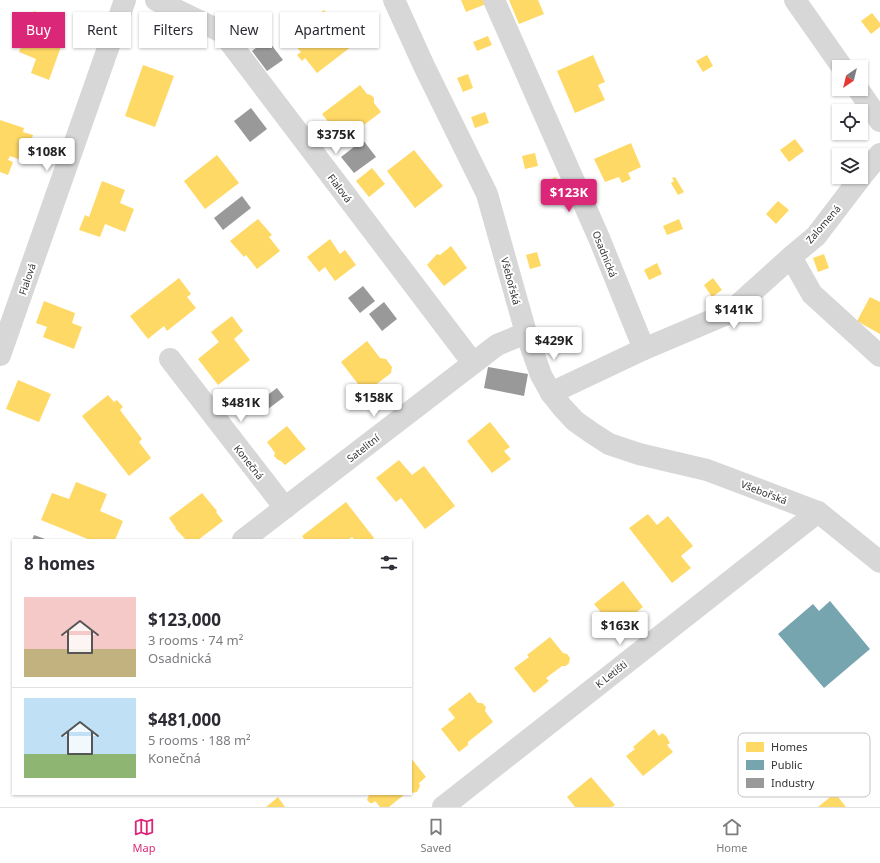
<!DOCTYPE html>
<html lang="en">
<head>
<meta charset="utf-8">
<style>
	:root { --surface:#fff; --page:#f2f2f3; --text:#2b2b33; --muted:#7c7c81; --line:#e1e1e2; --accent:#db2777 }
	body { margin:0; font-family:"Noto Sans",sans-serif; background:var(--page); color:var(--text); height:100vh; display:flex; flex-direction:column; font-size:15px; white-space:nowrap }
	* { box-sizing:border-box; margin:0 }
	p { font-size:13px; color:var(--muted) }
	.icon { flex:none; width:22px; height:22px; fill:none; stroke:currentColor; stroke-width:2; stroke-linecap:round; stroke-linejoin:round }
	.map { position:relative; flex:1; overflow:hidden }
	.side { position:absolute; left:12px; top:539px; width:400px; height:256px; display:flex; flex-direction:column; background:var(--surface); border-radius:0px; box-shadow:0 1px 3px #0004 }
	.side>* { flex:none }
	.top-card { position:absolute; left:12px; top:12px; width:400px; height:36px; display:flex; gap:8px }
	.needle { width:26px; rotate:215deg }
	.controls { position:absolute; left:832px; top:60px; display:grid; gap:8px }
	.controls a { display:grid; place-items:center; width:36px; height:36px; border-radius:0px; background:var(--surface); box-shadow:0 1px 3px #0004; font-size:20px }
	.price { position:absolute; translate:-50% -34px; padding:0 9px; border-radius:4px; background:#fff; color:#222; font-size:13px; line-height:26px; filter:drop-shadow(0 1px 2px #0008) }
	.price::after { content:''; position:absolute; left:50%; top:24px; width:12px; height:9px; margin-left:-6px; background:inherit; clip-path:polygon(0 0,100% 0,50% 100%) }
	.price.current { background:var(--accent); color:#fff }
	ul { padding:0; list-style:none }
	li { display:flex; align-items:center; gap:12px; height:100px; padding:0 12px }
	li+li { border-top:1px solid var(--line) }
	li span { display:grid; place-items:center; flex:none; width:112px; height:80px; border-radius:0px; color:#555 }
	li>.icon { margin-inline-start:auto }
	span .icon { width:48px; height:48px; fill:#fffc; stroke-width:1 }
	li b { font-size:17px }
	h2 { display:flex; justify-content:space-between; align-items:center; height:48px; padding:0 12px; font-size:17px }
	.pill { padding:0 14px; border-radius:0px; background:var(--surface); box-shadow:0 1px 3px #0004; font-size:14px; line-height:36px }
	.pill.current { background:var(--accent); color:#fff }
	.tabs { display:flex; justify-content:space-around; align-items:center; height:56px; border-top:1px solid var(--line); background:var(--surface); font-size:11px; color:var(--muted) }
	.tabs a { display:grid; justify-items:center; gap:2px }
	.tabs .current { color:var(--accent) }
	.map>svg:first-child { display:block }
</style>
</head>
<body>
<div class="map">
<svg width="880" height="807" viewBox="0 0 880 807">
	<rect width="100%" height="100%" fill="#fff"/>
	<!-- homes -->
	<g fill="#ffd966">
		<polygon points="461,0 485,0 486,4 466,12"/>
		<polygon points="509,0 538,0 544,14 519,24"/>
		<polygon points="324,10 352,46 317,73 305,58 302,61 297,55 301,52 289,38"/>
		<polygon points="34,11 57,19 50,36 63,41 49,80 31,73 36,59 19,52"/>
		<polygon points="872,13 880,23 880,27 871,34 861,21"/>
		<polygon points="488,36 492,45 477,51 473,42"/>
		<polygon points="593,55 605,82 598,85 605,100 575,113 557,71"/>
		<polygon points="707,55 713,66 703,72 696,61"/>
		<polygon points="143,65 174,76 155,127 125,116"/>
		<polygon points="468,74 473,88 463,92 457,78"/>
		<polygon points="360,85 367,94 371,95 374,98 374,103 381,112 360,128 355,122 339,135 322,114"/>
		<polygon points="485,112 489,123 475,128 471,117"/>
		<polygon points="0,120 24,128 23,132 33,135 24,161 10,156 8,160 13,162 8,175 0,172"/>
		<polygon points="795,139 804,151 789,162 780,150"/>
		<polygon points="631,143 641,167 628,173 631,179 622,183 619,177 605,182 594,159"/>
		<polygon points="414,150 443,186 415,208 387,171"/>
		<polygon points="535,153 538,166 525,169 522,156"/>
		<polygon points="217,155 239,183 205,209 184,181"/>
		<polygon points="372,168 385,184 369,197 356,181"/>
		<polygon points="556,177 560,190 550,194 546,181"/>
		<polygon points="675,177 684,192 678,195 671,183 674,181 672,178"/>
		<polygon points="102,181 125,190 120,203 134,209 125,232 105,224 100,237 79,230 85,215 89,217"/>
		<polygon points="778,201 789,210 776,224 766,214"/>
		<polygon points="258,219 272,235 269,237 280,251 257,269 246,255 244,257 230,241"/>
		<polygon points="679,219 683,229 667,235 663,226"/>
		<polygon points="330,239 340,254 345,250 356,265 335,281 325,267 319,272 307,257"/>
		<polygon points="451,246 467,268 444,286 427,265 437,254 440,255"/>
		<polygon points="537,252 541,266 530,269 526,255"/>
		<polygon points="824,254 829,268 818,272 813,258"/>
		<polygon points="657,263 662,274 649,280 644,270"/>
		<polygon points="179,278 191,294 187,297 196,308 167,331 164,326 148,339 130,316"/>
		<polygon points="713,278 722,290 712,297 704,285"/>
		<polygon points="870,297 880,302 880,334 857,321"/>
		<polygon points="44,301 75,313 72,323 82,327 74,349 43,337 47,327 36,323"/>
		<polygon points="232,316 243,331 234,339 250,360 218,385 198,359 219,342 211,332"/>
		<polygon points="572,332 575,341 559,347 555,338"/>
		<polygon points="367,341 380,358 386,359 392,367 391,373 365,393 341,362"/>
		<polygon points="18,380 51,394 39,422 6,409"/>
		<polygon points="108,395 114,402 117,400 123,407 120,410 142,439 139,442 151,458 129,476 82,416"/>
		<polygon points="490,422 510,447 504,451 511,459 492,473 467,441"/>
		<polygon points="287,426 306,449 285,465 281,461 278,460 274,456 275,453 267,442"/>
		<polygon points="399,460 412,475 424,466 455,506 425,529 401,498 396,502 376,478"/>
		<polygon points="76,482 107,494 100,511 123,521 115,540 90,540 41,520 52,493 69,499"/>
		<polygon points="202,493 217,511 216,512 223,521 198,540 186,540 175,528 176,528 169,518"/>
		<polygon points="346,502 374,538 371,540 355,540 352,537 348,540 305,540 302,536"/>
		<polygon points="648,514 657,525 668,516 693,546 681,556 691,568 672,583 629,528"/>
		<polygon points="623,581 643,607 623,623 618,617 610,623 594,604"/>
		<polygon points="550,637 563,653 567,654 570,658 569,663 566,666 562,666 546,678 549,681 534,693 514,668 529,657 527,655"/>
		<polygon points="470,692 478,703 482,703 486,707 485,711 493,722 468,742 468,745 459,752 441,729 455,718 448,709"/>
		<polygon points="654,729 659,736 662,733 666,736 670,743 667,745 673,752 643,776 626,756 635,749 633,747"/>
		<polygon points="411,758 426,777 419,783 420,786 417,792 411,793"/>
		<polygon points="591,777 615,805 612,807 575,807 567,797"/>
		<polygon points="835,793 846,807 818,807"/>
		<polygon points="370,794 405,794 389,807 380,807 375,801 373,803 370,803 367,800 368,797"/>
		<polygon points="278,797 285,807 266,807"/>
	</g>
	<!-- public -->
	<polygon fill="#76a5af" points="830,601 870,649 824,688 778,634 813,604 819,611"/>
	<!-- industry -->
	<g fill="#999">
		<polygon points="267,39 283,60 267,71 252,51"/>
		<polygon points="251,108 267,129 250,142 234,121"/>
		<polygon points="363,140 376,157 354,173 341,157"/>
		<polygon points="242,196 251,208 223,230 214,218"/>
		<polygon points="363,286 375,301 360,313 348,298"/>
		<polygon points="384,302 397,319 382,331 369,314"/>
		<polygon points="488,367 528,374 524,396 484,388"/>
		<polygon points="277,388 284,397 264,412 257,403"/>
		<polygon points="34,535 48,540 32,540"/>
	</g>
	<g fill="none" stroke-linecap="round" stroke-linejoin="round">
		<!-- minor -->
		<g stroke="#d7d7d7" stroke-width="22">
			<polyline points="156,0 222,32 473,363"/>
			<polyline points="394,0 424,66 487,194 526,333 541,375 551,393 562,407 575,421 592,433 609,444 639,454 707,470 818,512 880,562"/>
			<polyline points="494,0 599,238 644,349 551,393"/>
			<polyline points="795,0 842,67"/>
			<polyline points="858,89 880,121"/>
			<polyline points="861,177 816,236 791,257 812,294 880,356"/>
			<polyline points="861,177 880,154"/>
			<polyline points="644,349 729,313 791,257"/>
			<polyline points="0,355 125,0"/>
			<polyline points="170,359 285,508"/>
			<polyline points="243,540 497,345 526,333"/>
			<polyline points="443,807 818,512"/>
		</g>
	</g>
	<g text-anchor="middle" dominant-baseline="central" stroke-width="4" stroke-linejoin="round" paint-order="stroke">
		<!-- street labels -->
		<g font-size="10" fill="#333" stroke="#fff">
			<text transform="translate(340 188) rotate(53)">Fialová</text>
			<text transform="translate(823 224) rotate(-49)">Zalomená</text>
			<text transform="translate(605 254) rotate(68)">Osadnická</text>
			<text transform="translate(27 279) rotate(-71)">Fialová</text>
			<text transform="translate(511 281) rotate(75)">Všebořská</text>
			<text transform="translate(363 448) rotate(-38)">Satelitní</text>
			<text transform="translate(249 462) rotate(52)">Konečná</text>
			<text transform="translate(764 492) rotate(21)">Všebořská</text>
			<text transform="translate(611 674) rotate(-38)">K Letišti</text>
		</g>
	</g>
	<!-- legend -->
	<rect x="738" y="733" width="132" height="64" rx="6" fill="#fff" stroke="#c2c2c2" stroke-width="1"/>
	<rect x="746" y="742" width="18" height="10" fill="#ffd966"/>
	<rect x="746" y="760" width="18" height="10" fill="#76a5af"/>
	<rect x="746" y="778" width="18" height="10" fill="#999"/>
	<g font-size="11" fill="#333">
		<text x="771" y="751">Homes</text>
		<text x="771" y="769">Public</text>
		<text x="771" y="787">Industry</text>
	</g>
</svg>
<div class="controls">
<a><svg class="needle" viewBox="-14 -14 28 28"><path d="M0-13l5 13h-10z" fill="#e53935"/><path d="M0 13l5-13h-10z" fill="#7c7c81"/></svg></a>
<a><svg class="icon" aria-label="locate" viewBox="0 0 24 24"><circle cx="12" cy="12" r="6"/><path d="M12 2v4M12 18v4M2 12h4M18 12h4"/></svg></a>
<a><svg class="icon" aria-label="layers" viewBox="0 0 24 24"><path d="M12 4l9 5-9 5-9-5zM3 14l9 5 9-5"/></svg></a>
</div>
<b class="price" style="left:336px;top:155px">$375K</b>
<b class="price" style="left:47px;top:172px">$108K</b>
<b class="price current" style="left:569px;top:213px">$123K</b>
<b class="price" style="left:734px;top:330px">$141K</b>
<b class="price" style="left:554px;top:361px">$429K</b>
<b class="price" style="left:374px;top:418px">$158K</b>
<b class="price" style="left:241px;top:423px">$481K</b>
<b class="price" style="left:620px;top:646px">$163K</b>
<div class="top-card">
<a class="pill current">Buy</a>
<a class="pill">Rent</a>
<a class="pill">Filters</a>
<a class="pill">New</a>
<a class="pill">Apartment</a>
</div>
<section class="side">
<h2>8 homes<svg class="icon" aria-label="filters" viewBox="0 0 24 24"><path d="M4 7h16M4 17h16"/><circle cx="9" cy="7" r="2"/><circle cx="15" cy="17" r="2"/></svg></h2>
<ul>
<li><span style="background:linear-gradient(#f6c9c9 65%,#c2b280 0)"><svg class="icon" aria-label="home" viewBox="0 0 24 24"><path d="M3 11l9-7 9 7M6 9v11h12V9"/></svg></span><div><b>$123,000</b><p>3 rooms · 74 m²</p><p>Osadnická</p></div></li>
<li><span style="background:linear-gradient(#bfe0f5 70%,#8fb573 0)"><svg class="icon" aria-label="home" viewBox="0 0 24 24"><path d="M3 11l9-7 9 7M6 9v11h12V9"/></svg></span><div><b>$481,000</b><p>5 rooms · 188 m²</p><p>Konečná</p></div></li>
</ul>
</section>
</div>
<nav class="tabs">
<a class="current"><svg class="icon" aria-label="map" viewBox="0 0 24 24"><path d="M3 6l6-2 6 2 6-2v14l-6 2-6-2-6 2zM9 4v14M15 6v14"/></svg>Map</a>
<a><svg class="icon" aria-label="saved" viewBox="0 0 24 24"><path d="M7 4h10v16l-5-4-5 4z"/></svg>Saved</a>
<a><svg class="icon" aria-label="home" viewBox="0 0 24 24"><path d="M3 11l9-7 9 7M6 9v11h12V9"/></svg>Home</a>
</nav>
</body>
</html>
